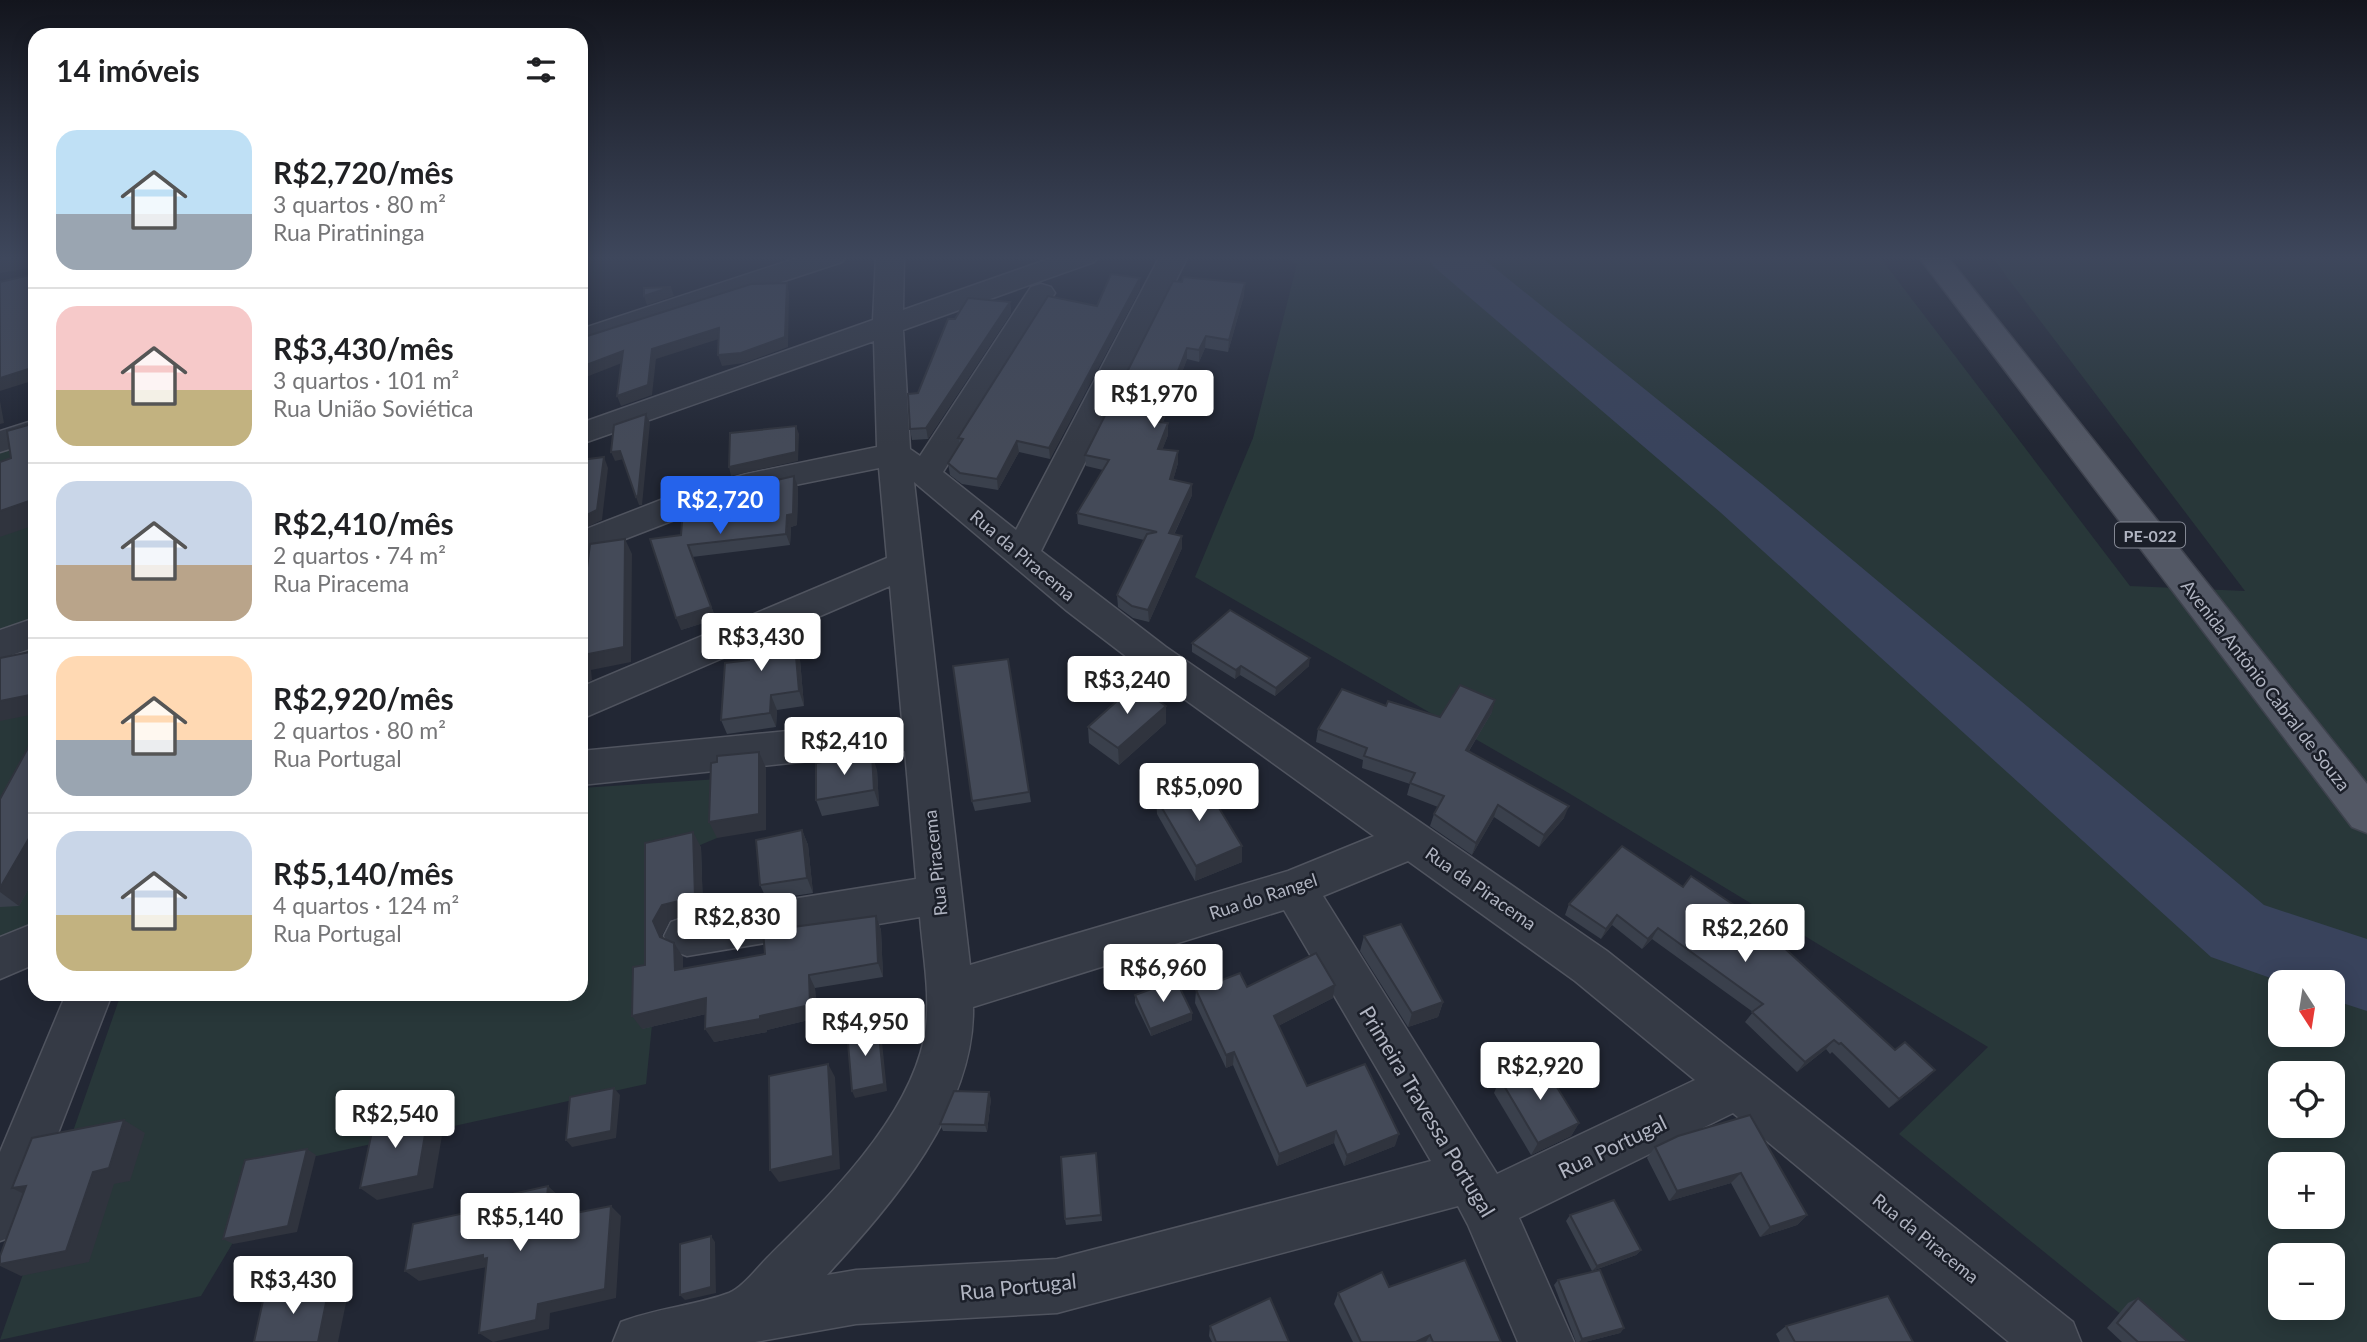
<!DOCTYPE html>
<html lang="pt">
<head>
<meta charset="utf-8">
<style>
	:root { --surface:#fff; --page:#f6f6f6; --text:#202124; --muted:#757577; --line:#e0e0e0; --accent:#2563eb }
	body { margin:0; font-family:Lato,sans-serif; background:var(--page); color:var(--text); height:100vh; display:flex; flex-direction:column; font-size:26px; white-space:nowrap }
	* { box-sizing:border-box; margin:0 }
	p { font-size:23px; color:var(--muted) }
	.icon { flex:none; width:38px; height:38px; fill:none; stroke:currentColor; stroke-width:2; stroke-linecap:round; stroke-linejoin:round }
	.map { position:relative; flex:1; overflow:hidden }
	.side { position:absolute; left:28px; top:28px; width:560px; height:973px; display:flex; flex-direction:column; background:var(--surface); border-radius:21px; box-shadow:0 4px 18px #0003 }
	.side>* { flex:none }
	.needle { width:46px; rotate:168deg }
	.tools { position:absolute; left:2268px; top:970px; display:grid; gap:14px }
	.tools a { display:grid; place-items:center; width:77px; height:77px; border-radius:14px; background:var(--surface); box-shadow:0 4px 18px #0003; font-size:35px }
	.price { position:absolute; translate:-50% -60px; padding:0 16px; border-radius:7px; background:#fff; color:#222; font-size:23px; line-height:46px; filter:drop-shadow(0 2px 4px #0008) }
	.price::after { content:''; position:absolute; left:50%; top:42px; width:21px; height:16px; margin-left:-10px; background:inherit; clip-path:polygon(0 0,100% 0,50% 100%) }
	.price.selected { background:var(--accent); color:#fff }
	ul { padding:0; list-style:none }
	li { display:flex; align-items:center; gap:21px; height:175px; padding:0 28px }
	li+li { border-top:2px solid var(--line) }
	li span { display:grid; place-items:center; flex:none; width:196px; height:140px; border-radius:21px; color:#555 }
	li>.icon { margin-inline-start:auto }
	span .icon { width:84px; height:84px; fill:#fffc; stroke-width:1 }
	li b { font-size:30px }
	h2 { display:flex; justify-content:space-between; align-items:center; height:84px; padding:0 28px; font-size:30px }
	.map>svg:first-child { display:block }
</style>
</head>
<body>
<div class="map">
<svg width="2367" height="1342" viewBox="0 0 2367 1342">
	<rect width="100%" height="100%" fill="#222734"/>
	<!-- green -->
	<g fill="#283739" fill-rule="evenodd">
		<path d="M1282,256h597l251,330 115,5 -254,-335h376v1086h-212l-256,-208 89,-87 -426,-258 -367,-212 58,-139 44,-174zM2280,982h53v52h-53zM2280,1073h53v52h-53zM2280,1164h53v52h-53zM2280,1255h53v52h-53z"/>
		<polygon points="13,447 35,492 35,621 0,634 0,451"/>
		<polygon points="35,646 35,922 0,937 0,659"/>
		<polygon points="719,779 717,838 669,858 646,1084 280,1164 201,1296 0,1340 121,994 581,994 581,788"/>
	</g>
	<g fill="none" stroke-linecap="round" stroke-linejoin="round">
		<!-- river -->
		<polygon fill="#39435c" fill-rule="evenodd" points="1426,256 1480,256 1762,484 2264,905 2367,939 2367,1011 2333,1000 2333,982 2282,982 2211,957 1720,512 1433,266"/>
		<defs>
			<g id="street">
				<polygon points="803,256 846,256 842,262 581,348 581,329"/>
				<path d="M876,256h28l-1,54 154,-54h41l-4,6 -191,68 7,119 10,7 111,-169 10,-3 10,3 4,6 -112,179 73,58 144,-274h28l-147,295 125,96 441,304 466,371 8,20h-72l-276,-229 -214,105 55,124h-56l-50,-117 -10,-19 -401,107 -201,11 -101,18h-142l8,-20c35,-14 73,-16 108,-29 14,-6 28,-25 39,-36 58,-57 139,-136 156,-218 8,-39 -1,-83 -4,-122l-233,39 -16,-6 -7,-14 7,-14 16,-6 229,-37 -11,-128 -324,34v-34l321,-31 -12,-134 -309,133v-32l306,-129 -8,-90 -118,24 -66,20 -114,44v-25l90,-35 75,-22 131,-27 -3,-106 -293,103v-21l292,-103zM914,482l153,129 73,56 234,169 -86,35 -318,94zM1408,861l167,120 120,99 -198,94 -174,-278zM1284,910l147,251 -374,98 -201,11 -29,5c65,-71 148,-166 146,-268z"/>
				<polygon points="35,420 35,441 0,452 0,431"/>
				<polygon points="35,618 35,647 0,659 0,630"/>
				<polygon points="35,923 35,964 0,979 0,937"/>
				<polygon points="66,994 112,994 19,1234 0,1241 0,1152"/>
			</g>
			<polygon id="primary" points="1918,256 1947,256 2367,784 2367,833 2352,827"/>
		</defs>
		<!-- street casing -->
		<use href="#street" stroke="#50545f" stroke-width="3"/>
		<!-- primary casing -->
		<use href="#primary" stroke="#3f434e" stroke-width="3"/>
		<!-- street -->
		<use href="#street" fill="#353a45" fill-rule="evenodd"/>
		<!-- primary -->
		<use href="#primary" fill="#535865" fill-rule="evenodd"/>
	</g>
	<!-- wall -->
	<g fill="#3a404c">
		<polygon points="1182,282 1244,295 1228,352 1205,348 1199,362 1187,359 1163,422 1168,435 1162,450 1178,463 1173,480 1192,484 1192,495 1174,535 1182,548 1149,622 1133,618 1118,607 1117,595 1144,540 1078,524 1077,513 1103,470 1086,466 1085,455"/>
		<polygon points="1140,289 1050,459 1019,452 998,490 962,484 950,475 948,463 960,445 958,438 1097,306"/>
		<polygon points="1010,302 1011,313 928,439 912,440 910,429 918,393 955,319"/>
		<polygon points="798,487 797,525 791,527 790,545 692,557 716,619 681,630 681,535 725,504"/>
		<polygon points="793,622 798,637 804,706 777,710 776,727 727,734 721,720 749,660"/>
		<polygon points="1192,643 1309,666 1275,696 1240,675 1235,679 1192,652"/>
		<polygon points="1008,659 1031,802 975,811 972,801"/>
		<polygon points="1386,706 1440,717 1492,712 1469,751 1564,818 1539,847 1494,817 1472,855 1430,826 1434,814 1438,807 1407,795 1410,784 1362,768 1363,760 1316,742 1318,729"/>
		<polygon points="35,722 35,877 19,906 0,907 0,799 33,738 29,734"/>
		<polygon points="1166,723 1119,765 1089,743 1088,727"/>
		<polygon points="877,770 879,806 822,816 816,800"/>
		<polygon points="1156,798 1242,846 1242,862 1195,881 1157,814"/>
		<polygon points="802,830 808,845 813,893 767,900 760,885"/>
		<polygon points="701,847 703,911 670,920 662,935 663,939 683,957 683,969 765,954 876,916 881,930 883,977 815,988 817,1018 767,1030 767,1032 714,1042 706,1014 642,1029 645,965"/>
		<polygon points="1683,887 1779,943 1925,1080 1889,1108 1832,1052 1830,1054 1826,1049 1797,1072 1745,1022 1753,1012 1652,939 1642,949 1612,925 1601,939 1565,915 1569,904"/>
		<polygon points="1364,936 1443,1002 1438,1017 1408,1027 1360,951"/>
		<polygon points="1335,985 1333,998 1278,1026 1307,1086 1395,1146 1344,1166 1334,1143 1277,1166 1233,1065 1226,1068 1195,1003 1196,990 1247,987"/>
		<polygon points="1135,995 1192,1013 1192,1020 1151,1036 1135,1003"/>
		<polygon points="1500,1079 1579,1123 1571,1136 1531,1155 1494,1093"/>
		<polygon points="991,1099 987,1132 943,1131 940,1124"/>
		<polygon points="1750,1115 1807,1215 1797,1225 1760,1237 1731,1183 1669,1201 1647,1158 1655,1147"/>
		<polygon points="1096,1153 1102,1221 1066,1225 1065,1219"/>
		<polygon points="1570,1215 1641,1250 1636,1255 1592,1271 1566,1221"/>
		<polygon points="1558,1280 1624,1328 1620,1333 1585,1342 1576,1342 1554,1285"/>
		<polygon points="1389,1287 1501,1342 1353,1342 1334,1304 1338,1293"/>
		<polygon points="2138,1298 2188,1342 2122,1342 2107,1328 2128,1303"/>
		<polygon points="1210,1326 1289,1342 1212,1342 1209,1336"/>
		<polygon points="1786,1326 1913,1342 1780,1342 1776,1334"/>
	</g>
	<!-- shaded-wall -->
	<g fill="#30343e">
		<polygon points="703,256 724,256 704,260"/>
		<polygon points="29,257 35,267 0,273 0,261"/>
		<polygon points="1140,278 1140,289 1050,459 1049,448"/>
		<polygon points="787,283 789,293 788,347 744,363 722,366 718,355"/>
		<polygon points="1245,283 1244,295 1228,352 1229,340"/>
		<polygon points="671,287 674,296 647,305 644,296"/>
		<polygon points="1010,302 1011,313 928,439 926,428"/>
		<polygon points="719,328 722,338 656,359 652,395 621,406 617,396 652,349"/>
		<polygon points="1206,336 1205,348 1199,362 1199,350"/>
		<polygon points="1187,348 1187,359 1159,433 1158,422"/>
		<polygon points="623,351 627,361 581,379 581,367"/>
		<polygon points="35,367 35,380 0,391 0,378"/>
		<polygon points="0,401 4,423 0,424"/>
		<polygon points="646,414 650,423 642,505 639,505 636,497"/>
		<polygon points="1168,423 1168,435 1158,461 1158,449"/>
		<polygon points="796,426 799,434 798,461 731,476 729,467"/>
		<polygon points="1017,441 1019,452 998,490 997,479"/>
		<polygon points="620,451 624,459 615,461 611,452"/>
		<polygon points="1178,451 1178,463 1170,491 1170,479"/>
		<polygon points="604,457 608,468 602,520 581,530 581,518"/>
		<polygon points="794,476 798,487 797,525 791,527 790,545 786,534 787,515"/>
		<polygon points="1192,484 1192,495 1169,545 1169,533"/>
		<polygon points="35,499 35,525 0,537 0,511"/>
		<polygon points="1182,536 1182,548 1149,622 1148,610"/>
		<polygon points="625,539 632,554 631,662 591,670 592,680 581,686 581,667 583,655"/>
		<polygon points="688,545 716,619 681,630 676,618"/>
		<polygon points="793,622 798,637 804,706 799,691"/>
		<polygon points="1310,658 1309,666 1275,696 1276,688"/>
		<polygon points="1241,666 1240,675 1235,679 1236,670"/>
		<polygon points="35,694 35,714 0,721 0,701"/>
		<polygon points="771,695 777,710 776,727 770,713"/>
		<polygon points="1495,700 1492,712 1462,762 1466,750"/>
		<polygon points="1166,706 1166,723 1119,765 1118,748"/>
		<polygon points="759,752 766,768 766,830 717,838 709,822"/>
		<polygon points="872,754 877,770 879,806 874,790"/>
		<polygon points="1498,805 1494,817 1472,855 1476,843"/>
		<polygon points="1569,806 1564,818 1539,847 1544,835"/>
		<polygon points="34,828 35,877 19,906 0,892 0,888"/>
		<polygon points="802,830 808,845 813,893 807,878"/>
		<polygon points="693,832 701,847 703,911 670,920 662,935 669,951 660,937 653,921"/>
		<polygon points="1242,846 1242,862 1195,881 1196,866"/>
		<polygon points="1617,915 1612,925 1601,939 1606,929"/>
		<polygon points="876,916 881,930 883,977 878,963"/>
		<polygon points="1658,928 1652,939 1642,949 1648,939"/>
		<polygon points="674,943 683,957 683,984 675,970"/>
		<polygon points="809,975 815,988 817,1018 767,1030 767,1032 714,1042 705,1029 760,1016"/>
		<polygon points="1335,985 1333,998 1272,1029 1274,1016"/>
		<polygon points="706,998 714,1012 642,1029 632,1016"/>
		<polygon points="1443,1002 1438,1017 1408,1027 1412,1013"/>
		<polygon points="1192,1013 1192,1020 1151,1036 1150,1029"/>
		<polygon points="878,1025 881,1032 887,1091 855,1098 852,1091"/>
		<polygon points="1834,1040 1826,1049 1797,1072 1805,1062"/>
		<polygon points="1234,1052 1233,1065 1226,1068 1226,1055"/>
		<polygon points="828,1064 835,1077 840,1169 779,1182 770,1170"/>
		<polygon points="1935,1070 1925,1080 1889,1108 1899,1099"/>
		<polygon points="614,1088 620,1095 616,1138 572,1147 566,1140"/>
		<polygon points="989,1092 991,1099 987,1132 985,1125"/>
		<polygon points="429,1111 444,1124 433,1188 377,1200 360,1188"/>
		<polygon points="124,1120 145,1133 130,1181 114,1184 89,1262 21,1276 0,1266 0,1264 93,1172"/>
		<polygon points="1579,1123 1571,1136 1531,1155 1538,1143"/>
		<polygon points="1336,1131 1334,1143 1277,1166 1279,1154"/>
		<polygon points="1399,1134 1395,1146 1344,1166 1347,1155"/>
		<polygon points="307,1149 316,1155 297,1232 233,1244 223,1239"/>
		<polygon points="1741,1173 1731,1183 1669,1201 1677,1191"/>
		<polygon points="26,1186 36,1200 12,1188"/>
		<polygon points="548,1186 560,1197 557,1229 545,1219"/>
		<polygon points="611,1206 621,1216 616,1298 550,1313 549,1329 493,1342 479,1333 538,1304"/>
		<polygon points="1807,1215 1797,1225 1760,1237 1770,1227"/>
		<polygon points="711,1236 715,1242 716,1293 685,1300 680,1295"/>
		<polygon points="1641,1250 1636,1255 1592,1271 1597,1266"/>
		<polygon points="483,1255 500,1268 492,1266 419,1281 405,1271"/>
		<polygon points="330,1283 348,1293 338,1342 318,1342"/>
		<polygon points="1624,1328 1620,1333 1585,1342 1579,1342 1582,1339"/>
		<polygon points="1430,1335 1426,1342 1416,1342"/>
	</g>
	<!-- building -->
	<g fill="#444a58" stroke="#30343e" stroke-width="2">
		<polygon points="0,256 35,256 35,367 0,378 0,282 30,275 29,257 0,261"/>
		<polygon points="1111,274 1140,278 1049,448 1017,441 997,479 960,473 948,463 963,439 958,438 1048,296 1097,306"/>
		<polygon points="1183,277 1245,283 1229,340 1206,336 1199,350 1187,348 1158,422 1168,423 1158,449 1178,451 1170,479 1192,484 1169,533 1182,536 1148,610 1132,606 1117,595 1147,534 1157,532 1077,513 1109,460 1085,455 1173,281 1182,282"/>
		<polygon points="787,283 785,337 741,353 718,355 719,328 652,349 648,385 617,396 623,351 581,367 581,338 751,284"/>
		<polygon points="671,287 644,296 644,288"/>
		<polygon points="968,298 1010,302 926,428 910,429 908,394 918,393 948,319 955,319"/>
		<polygon points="646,414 638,496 636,497 620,451 611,452 614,425"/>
		<polygon points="35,423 35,499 0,511 0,462 11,458 7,431"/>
		<polygon points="796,426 796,452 729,467 730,433"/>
		<polygon points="604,457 597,510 581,518 581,460"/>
		<polygon points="794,476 793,514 787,515 786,534 688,545 711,607 676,618 650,539 681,535 683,510 725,504 726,492"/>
		<polygon points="625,539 624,647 583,655 584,665 581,667 581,615 590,544"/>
		<polygon points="1230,610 1310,658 1276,688 1241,666 1236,670 1192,643"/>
		<polygon points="793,622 799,691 771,695 770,713 721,720 725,663 749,660 748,633 757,629"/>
		<polygon points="35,651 35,694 0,701 0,658"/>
		<polygon points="1008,659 1029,792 972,801 953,666"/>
		<polygon points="1135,685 1166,706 1118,748 1088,727"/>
		<polygon points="1460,685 1495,700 1466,750 1569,806 1544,835 1498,805 1476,843 1434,814 1444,796 1410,783 1415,773 1364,756 1367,748 1318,729 1342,689 1386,706 1388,701 1440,717"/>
		<polygon points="35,722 35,733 29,734"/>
		<polygon points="35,735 35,828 0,888 0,799"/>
		<polygon points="759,752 759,814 709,822 711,763 717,762 717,756"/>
		<polygon points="872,754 874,790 816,800 816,763"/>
		<polygon points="1202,780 1242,846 1196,866 1156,798"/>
		<polygon points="802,830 807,878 760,885 756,840"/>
		<polygon points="693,832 695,897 662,905 653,921 660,937 674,943 675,970 765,954 763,931 876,916 878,963 809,975 810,1005 760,1016 760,1019 705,1029 706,998 632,1016 633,967 645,965 645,843"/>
		<polygon points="1622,846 1683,887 1691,876 1783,938 1779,943 1895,1050 1905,1042 1935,1070 1899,1099 1841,1043 1839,1044 1834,1040 1805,1062 1752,1012 1763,1004 1658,928 1648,939 1617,915 1606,929 1569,904"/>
		<polygon points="1401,924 1443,1002 1412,1013 1364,936"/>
		<polygon points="1316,953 1335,985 1274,1016 1307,1086 1365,1064 1399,1134 1347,1155 1336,1131 1279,1154 1234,1052 1226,1055 1196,990 1240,973 1247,987"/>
		<polygon points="1176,980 1192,1013 1150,1029 1135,995"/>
		<polygon points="878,1025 884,1084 852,1091 847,1031"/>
		<polygon points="1542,1063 1579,1123 1538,1143 1500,1079"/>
		<polygon points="828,1064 833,1156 770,1170 769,1076"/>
		<polygon points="614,1088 611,1131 566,1140 570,1097"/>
		<polygon points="954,1091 989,1092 985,1125 940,1124"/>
		<polygon points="429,1111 418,1176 360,1188 374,1122"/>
		<polygon points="1750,1115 1807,1215 1770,1227 1741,1173 1677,1191 1655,1147 1678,1136"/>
		<polygon points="124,1120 109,1168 93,1172 66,1251 0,1264 0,1256 26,1186 12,1188 32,1138"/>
		<polygon points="307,1149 288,1226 223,1239 245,1160"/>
		<polygon points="1096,1153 1101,1215 1065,1219 1061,1157"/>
		<polygon points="548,1186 545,1219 611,1206 605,1289 538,1304 536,1320 479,1333 487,1258 483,1259 483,1255 405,1271 413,1224 489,1208 490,1199"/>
		<polygon points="1614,1200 1641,1250 1597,1266 1570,1215"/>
		<polygon points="711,1236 711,1287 680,1295 680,1244"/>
		<polygon points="1465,1260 1501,1342 1433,1342 1430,1335 1416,1342 1361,1342 1338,1293 1382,1272 1389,1287"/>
		<polygon points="1600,1270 1624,1328 1582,1339 1558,1280"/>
		<polygon points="330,1283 318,1342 254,1342 264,1296"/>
		<polygon points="1888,1296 1913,1342 1795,1342 1786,1326"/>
		<polygon points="1270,1298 1289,1342 1216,1342 1210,1326"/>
		<polygon points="2138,1298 2188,1342 2138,1342 2117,1323"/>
	</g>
	<!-- sky -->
	<linearGradient id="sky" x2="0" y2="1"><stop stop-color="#13151d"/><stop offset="0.58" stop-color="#3e475c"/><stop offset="1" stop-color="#3e475c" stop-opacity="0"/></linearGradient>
	<rect width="2367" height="444" fill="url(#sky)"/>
	<g text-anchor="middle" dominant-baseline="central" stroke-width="5" stroke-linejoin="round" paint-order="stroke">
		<!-- shield labels -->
		<rect fill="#1b1f29" stroke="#838793" stroke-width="2" x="2115" y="522.5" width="70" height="25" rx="5"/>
		<g font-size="16" font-weight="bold" fill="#b0b4c1">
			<text x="2150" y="535">PE-022</text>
		</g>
		<!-- street labels -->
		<g font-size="18" fill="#b0b4c1" stroke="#1b1f29">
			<text transform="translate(1023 555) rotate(40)">Rua da Piracema</text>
			<text transform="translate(2266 685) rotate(52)">Avenida Antônio Cabral de Souza</text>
			<text transform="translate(935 863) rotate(-96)">Rua Piracema</text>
			<text transform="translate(1481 888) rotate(35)">Rua da Piracema</text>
			<text transform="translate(1263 896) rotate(-18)">Rua do Rangel</text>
			<text transform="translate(1926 1238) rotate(39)">Rua da Piracema</text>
		</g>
		<!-- near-street labels -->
		<g font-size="21" fill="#b0b4c1" stroke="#1b1f29">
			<text transform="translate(1428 1111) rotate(59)">Primeira Travessa Portugal</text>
			<text transform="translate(1612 1146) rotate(-26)">Rua Portugal</text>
			<text transform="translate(1018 1286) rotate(-6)">Rua Portugal</text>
		</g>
	</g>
</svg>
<div class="tools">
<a><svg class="needle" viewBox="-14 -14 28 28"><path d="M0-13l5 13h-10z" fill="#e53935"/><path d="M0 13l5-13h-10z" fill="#757577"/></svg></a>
<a><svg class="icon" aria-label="locate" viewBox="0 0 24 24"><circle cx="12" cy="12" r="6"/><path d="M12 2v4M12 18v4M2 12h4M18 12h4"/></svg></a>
<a>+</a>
<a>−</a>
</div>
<b class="price" style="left:1154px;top:430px">R$1,970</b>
<b class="price selected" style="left:720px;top:536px">R$2,720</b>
<b class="price" style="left:761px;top:673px">R$3,430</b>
<b class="price" style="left:1127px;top:716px">R$3,240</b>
<b class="price" style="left:844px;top:777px">R$2,410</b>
<b class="price" style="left:1199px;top:823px">R$5,090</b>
<b class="price" style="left:737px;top:953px">R$2,830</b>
<b class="price" style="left:1745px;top:964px">R$2,260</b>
<b class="price" style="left:1163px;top:1004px">R$6,960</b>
<b class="price" style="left:865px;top:1058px">R$4,950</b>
<b class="price" style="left:1540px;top:1102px">R$2,920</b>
<b class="price" style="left:395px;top:1150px">R$2,540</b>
<b class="price" style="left:520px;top:1253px">R$5,140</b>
<b class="price" style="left:293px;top:1316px">R$3,430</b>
<section class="side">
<h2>14 imóveis<svg class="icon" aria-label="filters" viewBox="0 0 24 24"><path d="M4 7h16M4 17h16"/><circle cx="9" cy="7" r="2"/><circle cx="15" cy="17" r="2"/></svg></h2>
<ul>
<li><span style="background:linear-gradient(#bfe0f5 60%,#9aa5b1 0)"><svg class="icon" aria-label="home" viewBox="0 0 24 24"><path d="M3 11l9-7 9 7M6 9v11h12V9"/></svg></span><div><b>R$2,720/mês</b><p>3 quartos · 80 m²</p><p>Rua Piratininga</p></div></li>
<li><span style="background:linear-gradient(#f6c9c9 60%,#c2b280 0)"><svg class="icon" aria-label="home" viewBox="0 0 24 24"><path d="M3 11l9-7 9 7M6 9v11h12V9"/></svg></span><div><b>R$3,430/mês</b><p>3 quartos · 101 m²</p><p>Rua União Soviética</p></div></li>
<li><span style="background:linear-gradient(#c9d6e8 60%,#b9a48a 0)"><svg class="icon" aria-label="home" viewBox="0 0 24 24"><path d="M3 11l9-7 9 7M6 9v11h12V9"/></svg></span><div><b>R$2,410/mês</b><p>2 quartos · 74 m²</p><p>Rua Piracema</p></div></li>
<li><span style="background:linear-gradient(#ffd9b3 60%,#9aa5b1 0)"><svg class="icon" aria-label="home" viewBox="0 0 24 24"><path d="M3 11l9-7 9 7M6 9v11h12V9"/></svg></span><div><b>R$2,920/mês</b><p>2 quartos · 80 m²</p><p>Rua Portugal</p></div></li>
<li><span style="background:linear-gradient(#c9d6e8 60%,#c2b280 0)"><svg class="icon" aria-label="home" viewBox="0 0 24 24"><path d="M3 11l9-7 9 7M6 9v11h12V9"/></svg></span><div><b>R$5,140/mês</b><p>4 quartos · 124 m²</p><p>Rua Portugal</p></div></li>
</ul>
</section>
</div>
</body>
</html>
